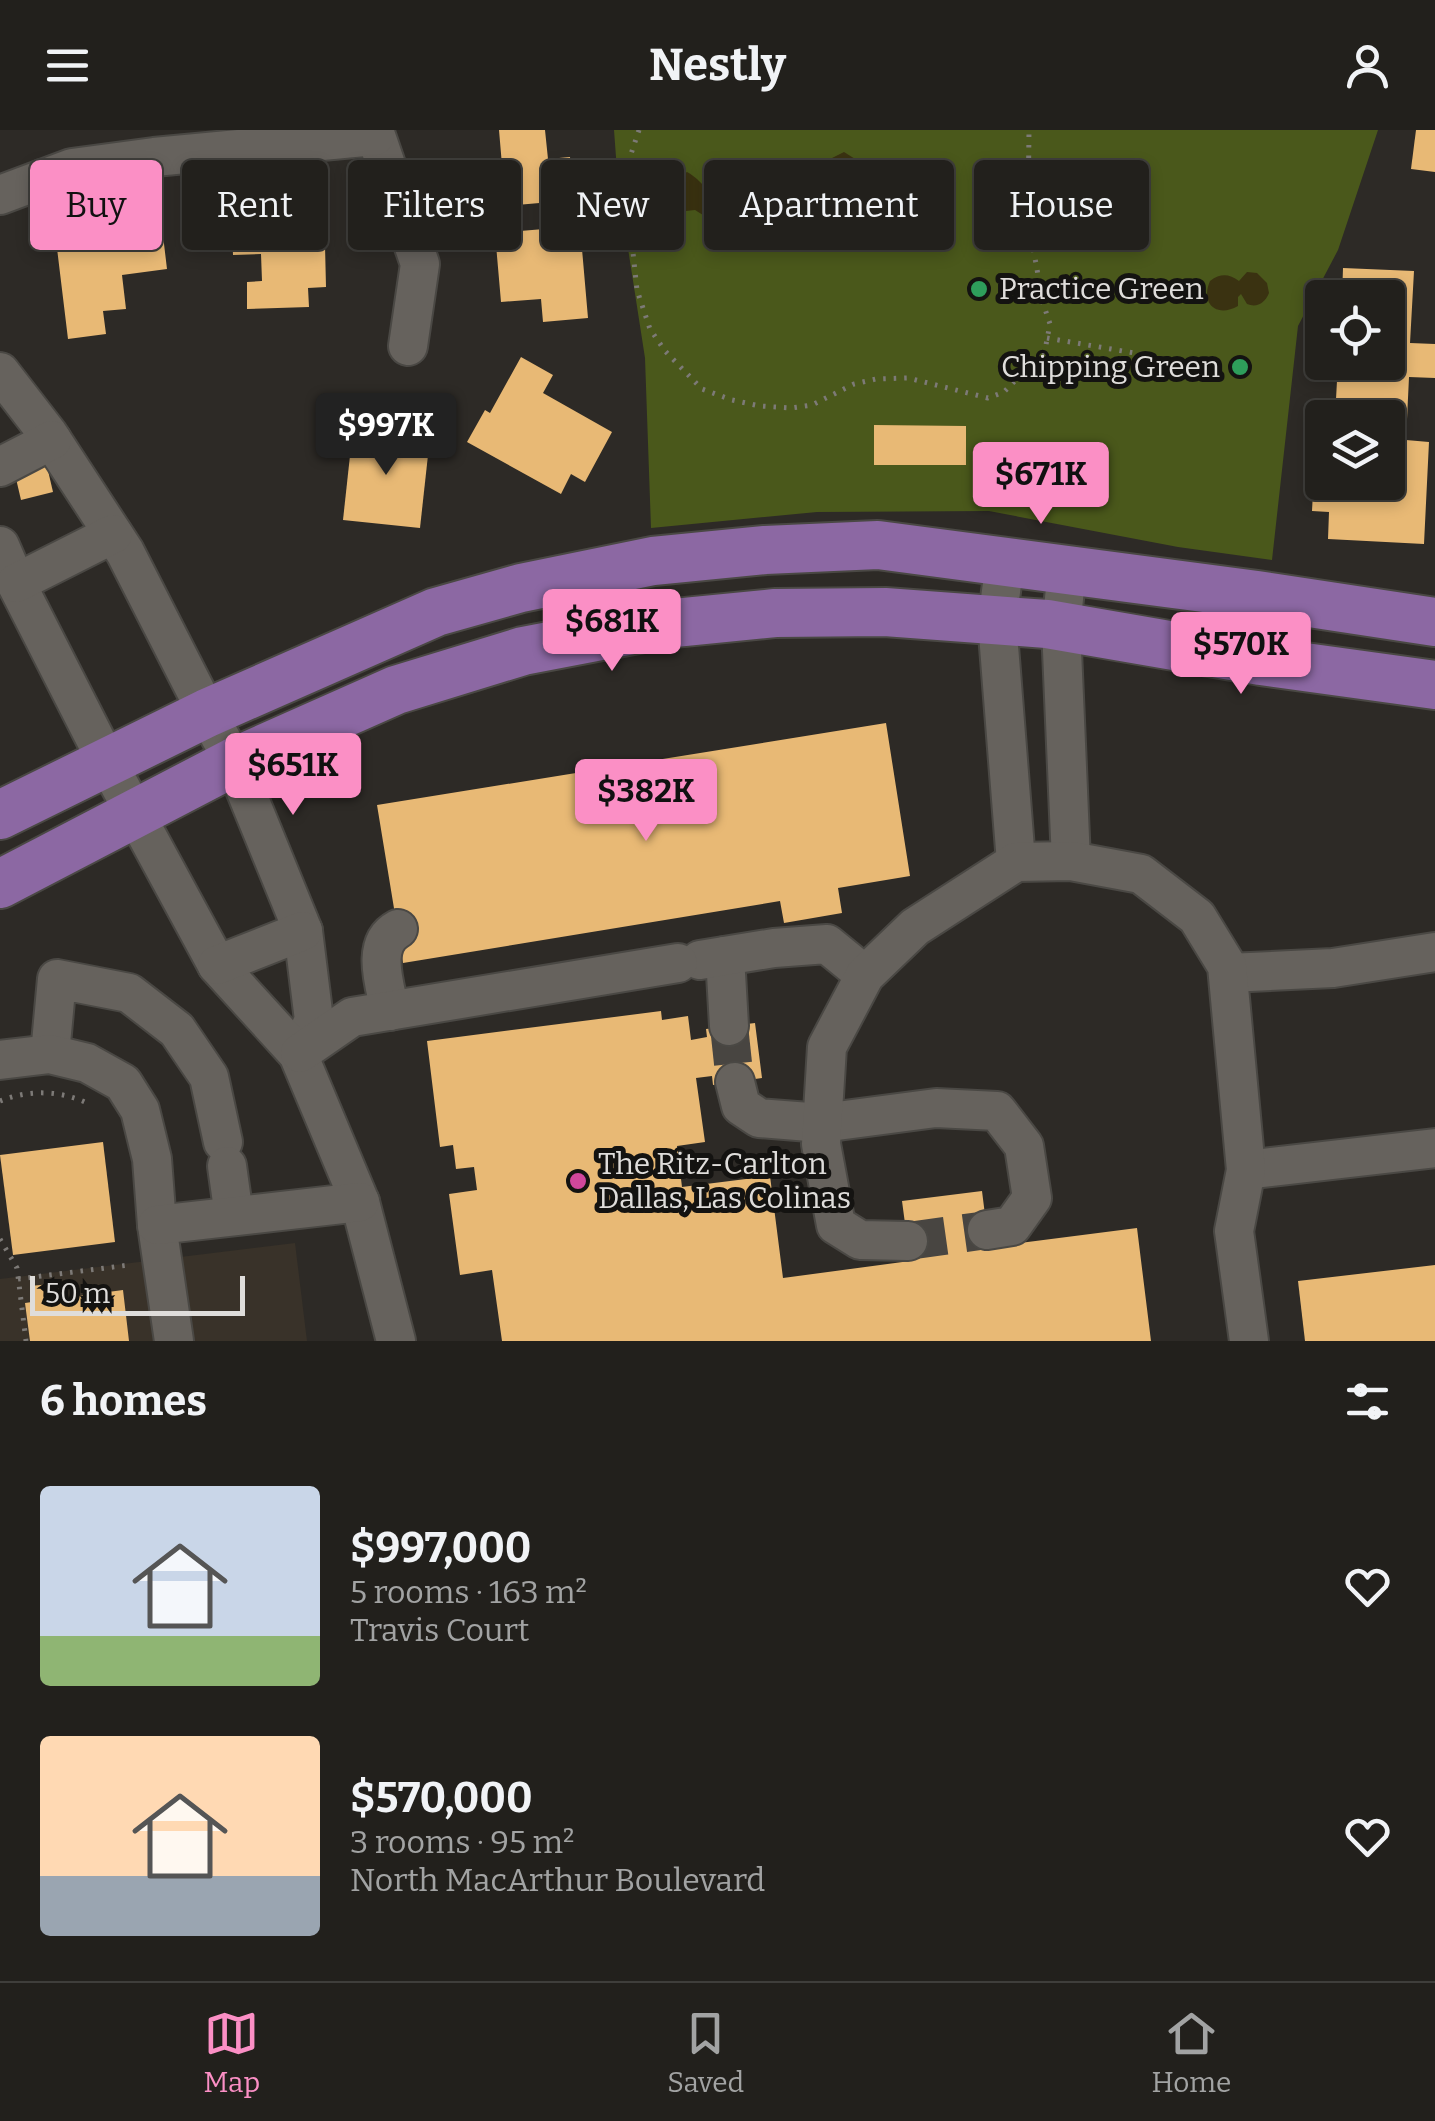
<!DOCTYPE html>
<html lang="en">
<head>
<meta charset="utf-8">
<style>
	:root { --surface:#22201c; --page:#2a2825; --text:#f1f3f6; --muted:#a2a3a3; --line:#3f3e3b; --accent:#fb8fc5 }
	body { margin:0; font-family:Bitter,serif; background:var(--page); color:var(--text); height:100vh; display:flex; flex-direction:column; font-size:38px; white-space:nowrap }
	* { box-sizing:border-box; margin:0 }
	p { font-size:32px; color:var(--muted) }
	.icon { flex:none; width:55px; height:55px; fill:none; stroke:currentColor; stroke-width:2; stroke-linecap:round; stroke-linejoin:round }
	.map { position:relative; height:1211px; overflow:hidden }
	.side { display:flex; flex-direction:column; background:var(--surface); flex:1 }
	.side>* { flex:none }
	.guide { position:absolute; left:30px; top:30px; width:1375px; height:90px; display:flex; gap:20px }
	.controls { position:absolute; left:1305px; top:150px; display:grid; gap:20px }
	.controls a { display:grid; place-items:center; width:100px; height:100px; border-radius:10px; background:var(--surface); box-shadow:0 5px 15px #0003,0 0 0 2px var(--line); font-size:50px }
	.scale { position:absolute; left:30px; bottom:25px; width:215px; box-sizing:border-box; padding-left:10px; border:5px solid #dfdddb; border-top:0; font-size:28px; line-height:35px; white-space:nowrap; color:#dfdddb; -webkit-text-stroke:8px #141311; paint-order:stroke }
	.price { position:absolute; translate:-50% -85px; padding:0 22px; border-radius:10px; background:var(--accent); color:#111; font-size:32px; line-height:65px; filter:drop-shadow(0 2px 5px #0008) }
	.price::after { content:''; position:absolute; left:50%; top:60px; width:30px; height:22px; margin-left:-15px; background:inherit; clip-path:polygon(0 0,100% 0,50% 100%) }
	.price.active { background:#222; color:#fff }
	ul { padding:0; list-style:none }
	li { display:flex; align-items:center; gap:30px; height:250px; padding:0 40px }
	li span { display:grid; place-items:center; flex:none; width:280px; height:200px; border-radius:10px; color:#555 }
	li>.icon { margin-inline-start:auto }
	span .icon { width:120px; height:120px; fill:#fffc; stroke-width:1 }
	li b { font-size:42px }
	h2 { display:flex; justify-content:space-between; align-items:center; height:120px; padding:0 40px; font-size:42px }
	.pill { padding:0 35px; border-radius:10px; background:var(--surface); box-shadow:0 5px 15px #0003,0 0 0 2px var(--line); font-size:35px; line-height:90px }
	.pill.active { background:var(--accent); color:#111 }
	header { display:flex; justify-content:space-between; align-items:center; height:130px; padding:0 40px; background:var(--surface); font-size:45px; font-weight:700 }
	.tab-bar { display:flex; justify-content:space-around; align-items:center; height:140px; border-top:2px solid var(--line); background:var(--surface); font-size:28px; color:var(--muted) }
	.tab-bar a { display:grid; justify-items:center; gap:5px }
	.tab-bar .active { color:var(--accent) }
	.map>svg:first-child { display:block }
</style>
</head>
<body>
<header><svg class="icon" aria-label="menu" viewBox="0 0 24 24"><path d="M4 6h16M4 12h16M4 18h16"/></svg>Nestly<svg class="icon" aria-label="person" viewBox="0 0 24 24"><circle cx="12" cy="8" r="4"/><path d="M4 21q1-7 8-7t8 7"/></svg></header>
<div class="map">
<svg width="1435" height="1211" viewBox="0 0 1435 1211">
	<rect width="100%" height="100%" fill="#2d2a26"/>
	<!-- built -->
	<polygon fill="#393229" points="295,1113 307,1211 0,1211 0,1149"/>
	<!-- green -->
	<polygon fill="#4a581b" points="614,0 1378,0 1338,120 1298,196 1272,430 1178,417 989,381 817,382 651,398 645,228 618,54"/>
	<!-- sand -->
	<g fill="#3a3211">
		<polygon points="844,22 876,42 882,53 880,62 863,67 836,47 832,28"/>
		<path d="M687,42c9,5 12,9 19,16 6,6 15,8 21,14 15,13 12,30 -1,43h-9l-8,-4 -6,-26 -8,-5 -18,2c-8,-8 -8,-20 -5,-31z"/>
		<path d="M836,75c30,4 45,13 23,42l-9,-10h-14l-15,6 8,-30z"/>
		<path d="M1247,142l10,1 10,10 2,10c-4,10 -12,15 -22,11l-6,-10 -3,3v9c-21,12 -38,-2 -28,-25 11,-8 19,-7 29,0z"/>
	</g>
	<!-- building -->
	<g fill="#e8b975">
		<polygon points="499,0 545,0 548,29 570,27 574,70 471,79 469,50 503,47"/>
		<polygon points="1416,0 1435,0 1435,42 1411,39"/>
		<polygon points="324,74 326,157 308,158 309,177 247,179 247,152 262,151 261,124 233,125 231,77"/>
		<polygon points="580,96 588,188 543,192 541,169 501,172 495,103"/>
		<polygon points="162,97 167,139 122,145 126,179 103,181 106,204 68,209 56,110"/>
		<polygon points="1343,138 1414,141 1410,213 1435,214 1435,248 1409,247 1406,310 1429,312 1424,414 1328,409 1329,382 1312,381 1317,285 1322,285 1322,352 1388,352 1388,288 1335,288 1338,232 1388,232 1388,168 1342,168"/>
		<polygon points="521,227 553,245 543,263 612,302 585,352 571,344 561,364 467,312 485,280 490,283"/>
		<polygon points="874,295 966,296 966,335 874,335"/>
		<polygon points="353,298 430,307 420,398 343,390"/>
		<polygon points="46,332 53,362 21,370 14,340"/>
		<polygon points="886,593 910,746 838,758 842,783 784,793 780,771 403,833 377,675"/>
		<polygon points="661,881 662,890 688,886 691,910 707,907 706,899 755,893 762,948 713,955 712,946 696,948 705,1012 677,1016 682,1057 770,1046 783,1148 910,1131 902,1071 982,1061 989,1117 1137,1098 1151,1211 502,1211 492,1140 460,1145 449,1064 477,1060 474,1037 456,1039 453,1015 440,1017 427,911"/>
		<polygon points="103,1012 115,1112 13,1125 0,1025"/>
		<polygon points="1435,1135 1435,1211 1305,1211 1298,1151"/>
		<polygon points="61,1153 63,1168 123,1160 129,1211 30,1211 25,1173 32,1172 30,1156"/>
	</g>
	<g fill="none" stroke-linecap="round" stroke-linejoin="round">
		<!-- minor-tunnel -->
		<g stroke="#484541" stroke-width="38" stroke-dasharray="38 19" stroke-linecap="butt">
			<polyline points="729,896 735,952"/>
			<polyline points="908,1111 987,1100"/>
		</g>
		<defs>
			<g id="minor">
				<polyline points="374,0 420,134 408,216"/>
				<polyline points="0,65 72,38 154,27 375,6"/>
				<polyline points="0,242 48,304 125,422 207,583 234,632 303,801 314,890 298,924"/>
				<polyline points="0,337 52,310"/>
				<polyline points="0,416 16,453 107,632 217,835 298,924 360,1072 396,1211"/>
				<polyline points="1005,432 997,491 1016,732"/>
				<polyline points="1067,440 1061,497 1071,731"/>
				<polyline points="16,453 113,404"/>
				<polyline points="725,826 729,896"/>
				<polyline points="700,830 774,818 827,814 865,845"/>
				<polyline points="217,835 303,801"/>
				<polyline points="1228,843 1333,838 1435,822"/>
				<path d="M390,881c-5,-26 -20,-67 8,-82"/>
				<polyline points="300,923 352,887 678,833"/>
				<polyline points="50,924 57,849 129,863 177,900 209,947 223,1012"/>
				<polyline points="0,930 50,924 87,933 123,953 140,980 152,1029 157,1095 174,1211"/>
				<polyline points="735,952 741,976 759,988 822,993 936,978 997,981 1024,1016 1032,1068 1012,1096 987,1100"/>
				<polyline points="227,1036 234,1086"/>
				<polyline points="1246,1040 1435,1018"/>
				<polyline points="157,1095 360,1072"/>
				<polyline points="908,1111 860,1110 836,1095 821,1014 827,917 865,845 915,797 1016,732 1071,731 1141,744 1197,787 1227,836 1246,1040 1234,1101 1249,1211"/>
			</g>
			<g id="major">
				<polyline points="0,685 207,583 436,482 521,458 653,431 765,420 878,415 1257,465 1435,492"/>
				<polyline points="0,754 234,632 396,560 523,521 664,494 775,483 885,482 1047,494 1261,531 1435,555"/>
			</g>
		</defs>
		<!-- minor casing -->
		<use href="#minor" stroke="#4a4844" stroke-width="42"/>
		<!-- major casing -->
		<use href="#major" stroke="#4a4844" stroke-width="52"/>
		<!-- path -->
		<g stroke="#7d7a77" stroke-width="5" stroke-dasharray="2.5 8" stroke-linecap="butt">
			<polyline points="639,0 629,30 628,76 637,160 650,199 665,221 702,259 732,270 760,276 791,278 812,275 854,254 876,249 908,248 988,268 1004,262 1045,220 1050,194 1043,173 1028,89 1029,0"/>
			<polyline points="1047,208 1146,225"/>
			<path d="M0,971c28,-11 57,-11 85,1"/>
			<polyline points="0,1109 17,1138 26,1211"/>
			<polyline points="18,1149 129,1135"/>
		</g>
		<!-- minor -->
		<use href="#minor" stroke="#66625d" stroke-width="38"/>
		<!-- major -->
		<use href="#major" stroke="#8c68a3" stroke-width="48"/>
	</g>
	<!-- markers -->
	<g fill="#2e9e5b" stroke="#141311" stroke-width="4">
		<circle cx="979" cy="159" r="10"/>
		<circle cx="1240" cy="237" r="10"/>
	</g>
	<circle fill="#d1479c" stroke="#141311" stroke-width="4" cx="578" cy="1051" r="10"/>
	<g text-anchor="middle" dominant-baseline="central" stroke-width="10" stroke-linejoin="round" paint-order="stroke">
		<!-- poi labels -->
		<g font-size="30" fill="#dfdddb" stroke="#141311" text-anchor="start">
			<text x="999" y="159">Practice Green</text>
			<text x="1220" y="237" text-anchor="end">Chipping Green</text>
			<text x="598" y="1034">The Ritz-Carlton<tspan x="598" dy="34">Dallas, Las Colinas</tspan></text>
		</g>
	</g>
</svg>
<div class="controls">
<a><svg class="icon" aria-label="locate" viewBox="0 0 24 24"><circle cx="12" cy="12" r="6"/><path d="M12 2v4M12 18v4M2 12h4M18 12h4"/></svg></a>
<a><svg class="icon" aria-label="layers" viewBox="0 0 24 24"><path d="M12 4l9 5-9 5-9-5zM3 14l9 5 9-5"/></svg></a>
</div>
<div class="scale">50 m</div>
<b class="price active" style="left:386px;top:348px">$997K</b>
<b class="price" style="left:1041px;top:397px">$671K</b>
<b class="price" style="left:612px;top:544px">$681K</b>
<b class="price" style="left:1241px;top:567px">$570K</b>
<b class="price" style="left:293px;top:688px">$651K</b>
<b class="price" style="left:646px;top:714px">$382K</b>
<div class="guide">
<a class="pill active">Buy</a>
<a class="pill">Rent</a>
<a class="pill">Filters</a>
<a class="pill">New</a>
<a class="pill">Apartment</a>
<a class="pill">House</a>
</div>
</div>
<section class="side">
<h2>6 homes<svg class="icon" aria-label="filters" viewBox="0 0 24 24"><path d="M4 7h16M4 17h16"/><circle cx="9" cy="7" r="2"/><circle cx="15" cy="17" r="2"/></svg></h2>
<ul>
<li><span style="background:linear-gradient(#c9d6e8 75%,#8fb573 0)"><svg class="icon" aria-label="home" viewBox="0 0 24 24"><path d="M3 11l9-7 9 7M6 9v11h12V9"/></svg></span><div><b>$997,000</b><p>5 rooms · 163 m²</p><p>Travis Court</p></div><svg class="icon" aria-label="heart" viewBox="0 0 24 24"><path d="M12 20l-8-8c-3-5 5-10 8-4 3-6 11-1 8 4z"/></svg></li>
<li><span style="background:linear-gradient(#ffd9b3 70%,#9aa5b1 0)"><svg class="icon" aria-label="home" viewBox="0 0 24 24"><path d="M3 11l9-7 9 7M6 9v11h12V9"/></svg></span><div><b>$570,000</b><p>3 rooms · 95 m²</p><p>North MacArthur Boulevard</p></div><svg class="icon" aria-label="heart" viewBox="0 0 24 24"><path d="M12 20l-8-8c-3-5 5-10 8-4 3-6 11-1 8 4z"/></svg></li>
</ul>
</section>
<nav class="tab-bar">
<a class="active"><svg class="icon" aria-label="map" viewBox="0 0 24 24"><path d="M3 6l6-2 6 2 6-2v14l-6 2-6-2-6 2zM9 4v14M15 6v14"/></svg>Map</a>
<a><svg class="icon" aria-label="saved" viewBox="0 0 24 24"><path d="M7 4h10v16l-5-4-5 4z"/></svg>Saved</a>
<a><svg class="icon" aria-label="home" viewBox="0 0 24 24"><path d="M3 11l9-7 9 7M6 9v11h12V9"/></svg>Home</a>
</nav>
</body>
</html>
